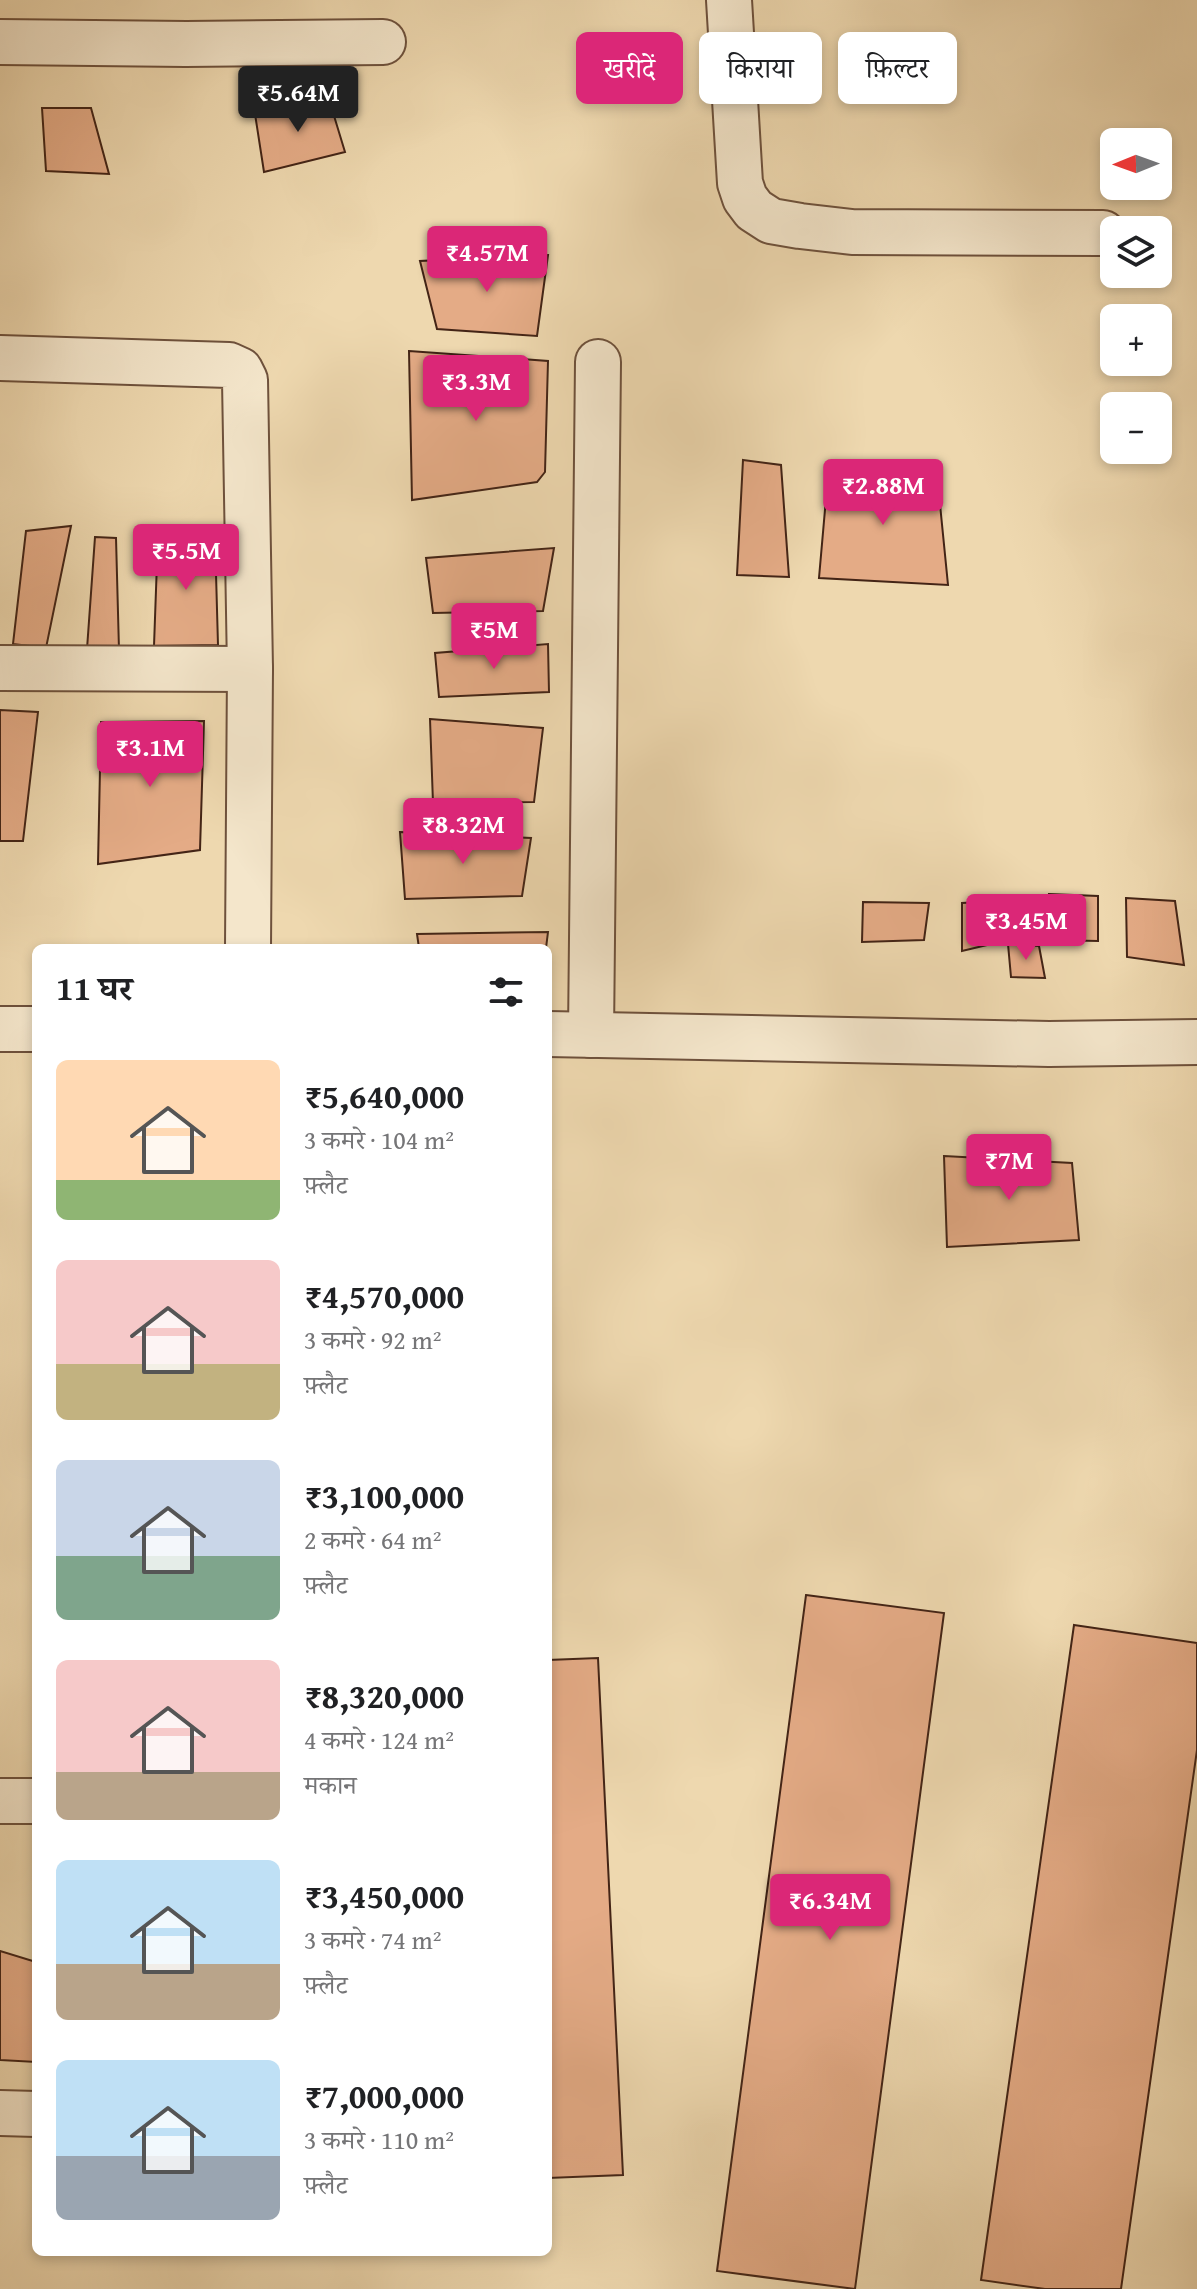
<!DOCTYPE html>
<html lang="hi">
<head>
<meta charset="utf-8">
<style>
	:root { --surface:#fff; --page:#f2f2f2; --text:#202124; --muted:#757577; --accent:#db2777 }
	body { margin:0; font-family:"Gentium Book Plus","Noto Serif Devanagari",serif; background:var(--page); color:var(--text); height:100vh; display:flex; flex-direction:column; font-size:30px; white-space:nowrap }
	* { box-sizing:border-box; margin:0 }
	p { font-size:26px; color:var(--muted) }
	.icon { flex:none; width:44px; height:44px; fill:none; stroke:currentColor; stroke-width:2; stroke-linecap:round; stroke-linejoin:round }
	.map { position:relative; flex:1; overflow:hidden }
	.panel { position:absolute; left:32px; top:944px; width:520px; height:1312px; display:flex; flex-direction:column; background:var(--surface); border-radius:12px; box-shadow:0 4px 12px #0003 }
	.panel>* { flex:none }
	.guide { position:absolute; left:576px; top:32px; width:500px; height:72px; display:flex; gap:16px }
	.needle { width:52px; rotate:269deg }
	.controls { position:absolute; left:1100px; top:128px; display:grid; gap:16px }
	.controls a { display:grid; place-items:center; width:72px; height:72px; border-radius:12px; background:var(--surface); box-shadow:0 4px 12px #0003; font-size:40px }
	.price { position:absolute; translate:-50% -68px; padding:0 18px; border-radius:8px; background:var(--accent); color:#fff; font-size:26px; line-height:52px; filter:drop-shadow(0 2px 4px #0008) }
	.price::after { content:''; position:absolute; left:50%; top:48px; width:24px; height:18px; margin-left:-12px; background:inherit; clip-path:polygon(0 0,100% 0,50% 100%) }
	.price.active { background:#222; color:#fff }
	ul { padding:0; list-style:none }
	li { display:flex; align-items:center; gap:24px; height:200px; padding:0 24px }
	li span { display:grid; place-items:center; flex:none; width:224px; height:160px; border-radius:12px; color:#555 }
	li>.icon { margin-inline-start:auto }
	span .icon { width:96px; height:96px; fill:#fffc; stroke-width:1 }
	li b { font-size:34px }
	h2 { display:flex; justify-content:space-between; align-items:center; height:96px; padding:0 24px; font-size:34px }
	.tag { padding:0 28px; border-radius:12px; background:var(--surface); box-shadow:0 4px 12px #0003; font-size:28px; line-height:72px }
	.tag.active { background:var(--accent); color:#fff }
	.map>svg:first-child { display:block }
</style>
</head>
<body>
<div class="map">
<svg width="1197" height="2289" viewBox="0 0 1197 2289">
	<rect width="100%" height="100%" fill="#eed8af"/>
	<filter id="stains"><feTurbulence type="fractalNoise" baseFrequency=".0025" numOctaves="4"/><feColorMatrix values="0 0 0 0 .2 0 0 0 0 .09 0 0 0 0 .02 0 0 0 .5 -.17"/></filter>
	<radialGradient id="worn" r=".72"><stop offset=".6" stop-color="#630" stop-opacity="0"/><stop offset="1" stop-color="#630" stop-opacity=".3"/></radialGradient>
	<!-- building -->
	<g fill="#e4ab86" stroke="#432416" stroke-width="2">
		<polygon points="328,96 345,152 264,172 255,114"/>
		<polygon points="42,108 91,108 109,174 46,171"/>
		<polygon points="548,255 537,336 437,329 420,261"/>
		<polygon points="409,351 548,361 545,472 537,482 412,500"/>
		<polygon points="743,460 781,465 789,577 737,575"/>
		<polygon points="829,464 937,474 948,585 819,578"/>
		<polygon points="71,526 46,648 13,644 26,531"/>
		<polygon points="158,534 215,538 218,645 154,646"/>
		<polygon points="95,537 116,538 119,650 87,649"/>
		<polygon points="554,548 543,611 433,613 426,558"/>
		<polygon points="548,644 549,692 439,697 435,653"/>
		<polygon points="0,710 38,712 23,841 0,841"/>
		<polygon points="430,719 543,728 534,802 433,803"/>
		<polygon points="204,721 200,850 98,864 101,722"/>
		<polygon points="400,832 531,838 522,896 405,899"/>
		<polygon points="1049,894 1098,896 1098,941 1052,940"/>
		<polygon points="1126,898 1175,901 1184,965 1127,957"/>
		<polygon points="1001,901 1004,941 962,951 962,903"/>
		<polygon points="863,902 929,903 924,940 862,942"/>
		<polygon points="548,932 546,948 419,948 417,934"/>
		<polygon points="1008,944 1039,946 1045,978 1011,977"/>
		<polygon points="944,1156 1072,1163 1079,1240 947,1247"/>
		<polygon points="806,1595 944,1613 855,2289 717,2271"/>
		<polygon points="1074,1625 1197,1643 1197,1750 1121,2289 1045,2289 981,2280"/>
		<polygon points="598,1658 623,2175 548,2178 548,1660"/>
		<polygon points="0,1951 36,1962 36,2062 0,2060"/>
	</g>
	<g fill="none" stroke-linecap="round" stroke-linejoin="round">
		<defs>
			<g id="minor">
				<polyline points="729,0 740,183 745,198 754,210 771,221 800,226 852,232 1103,233"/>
				<polyline points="0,42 186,44 383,42"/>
				<polyline points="0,358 229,365 240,370 245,380 250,669 248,948"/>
				<polyline points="0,668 250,669"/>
				<polyline points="0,1029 36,1029"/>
				<polyline points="548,1034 1049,1044 1197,1042"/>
				<polyline points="591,1035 598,362"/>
				<polyline points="0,1801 36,1801"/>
				<polyline points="0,2113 36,2114"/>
			</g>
		</defs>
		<!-- minor casing -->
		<use href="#minor" stroke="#6e513c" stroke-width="48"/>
		<!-- minor -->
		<use href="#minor" stroke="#f4e6cb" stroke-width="44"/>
	</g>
	<rect width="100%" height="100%" filter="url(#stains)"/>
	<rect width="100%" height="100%" fill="url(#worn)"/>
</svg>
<div class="controls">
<a><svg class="needle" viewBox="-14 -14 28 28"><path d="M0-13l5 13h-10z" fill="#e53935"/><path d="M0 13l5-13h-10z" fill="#757577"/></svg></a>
<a><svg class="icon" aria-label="layers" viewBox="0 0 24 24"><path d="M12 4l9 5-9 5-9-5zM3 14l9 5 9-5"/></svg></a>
<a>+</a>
<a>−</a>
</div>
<b class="price active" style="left:298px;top:134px">₹5.64M</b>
<b class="price" style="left:487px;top:294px">₹4.57M</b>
<b class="price" style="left:476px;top:423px">₹3.3M</b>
<b class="price" style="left:883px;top:527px">₹2.88M</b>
<b class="price" style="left:186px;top:592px">₹5.5M</b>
<b class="price" style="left:494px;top:671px">₹5M</b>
<b class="price" style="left:150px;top:789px">₹3.1M</b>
<b class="price" style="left:463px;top:866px">₹8.32M</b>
<b class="price" style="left:1026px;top:962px">₹3.45M</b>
<b class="price" style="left:1009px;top:1202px">₹7M</b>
<b class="price" style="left:830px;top:1942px">₹6.34M</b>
<div class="guide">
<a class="tag active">खरीदें</a>
<a class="tag">किराया</a>
<a class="tag">फ़िल्टर</a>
</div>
<section class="panel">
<h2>11 घर<svg class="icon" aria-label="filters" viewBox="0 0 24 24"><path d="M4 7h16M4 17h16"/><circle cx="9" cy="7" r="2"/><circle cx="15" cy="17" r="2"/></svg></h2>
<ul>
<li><span style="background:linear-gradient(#ffd9b3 75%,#8fb573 0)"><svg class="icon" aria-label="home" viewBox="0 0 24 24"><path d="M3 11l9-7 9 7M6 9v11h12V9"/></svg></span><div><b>₹5,640,000</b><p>3 कमरे · 104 m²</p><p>फ़्लैट</p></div></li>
<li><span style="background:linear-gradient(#f6c9c9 65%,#c2b280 0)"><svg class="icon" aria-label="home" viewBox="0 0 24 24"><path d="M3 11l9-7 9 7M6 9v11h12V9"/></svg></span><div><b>₹4,570,000</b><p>3 कमरे · 92 m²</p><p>फ़्लैट</p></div></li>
<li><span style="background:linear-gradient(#c9d6e8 60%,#7fa58c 0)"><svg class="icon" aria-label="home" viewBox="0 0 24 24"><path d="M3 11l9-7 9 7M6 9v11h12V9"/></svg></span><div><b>₹3,100,000</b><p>2 कमरे · 64 m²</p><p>फ़्लैट</p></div></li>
<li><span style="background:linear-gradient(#f6c9c9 70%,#b9a48a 0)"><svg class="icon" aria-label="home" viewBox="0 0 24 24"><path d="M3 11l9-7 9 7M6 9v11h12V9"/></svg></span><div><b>₹8,320,000</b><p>4 कमरे · 124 m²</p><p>मकान</p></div></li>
<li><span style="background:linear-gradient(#bfe0f5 65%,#b9a48a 0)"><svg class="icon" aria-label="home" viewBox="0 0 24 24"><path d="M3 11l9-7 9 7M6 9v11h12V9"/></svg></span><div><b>₹3,450,000</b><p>3 कमरे · 74 m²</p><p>फ़्लैट</p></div></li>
<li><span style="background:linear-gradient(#bfe0f5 60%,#9aa5b1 0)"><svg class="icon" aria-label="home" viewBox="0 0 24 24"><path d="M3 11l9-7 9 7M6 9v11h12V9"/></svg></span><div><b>₹7,000,000</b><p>3 कमरे · 110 m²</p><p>फ़्लैट</p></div></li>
</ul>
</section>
</div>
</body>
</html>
